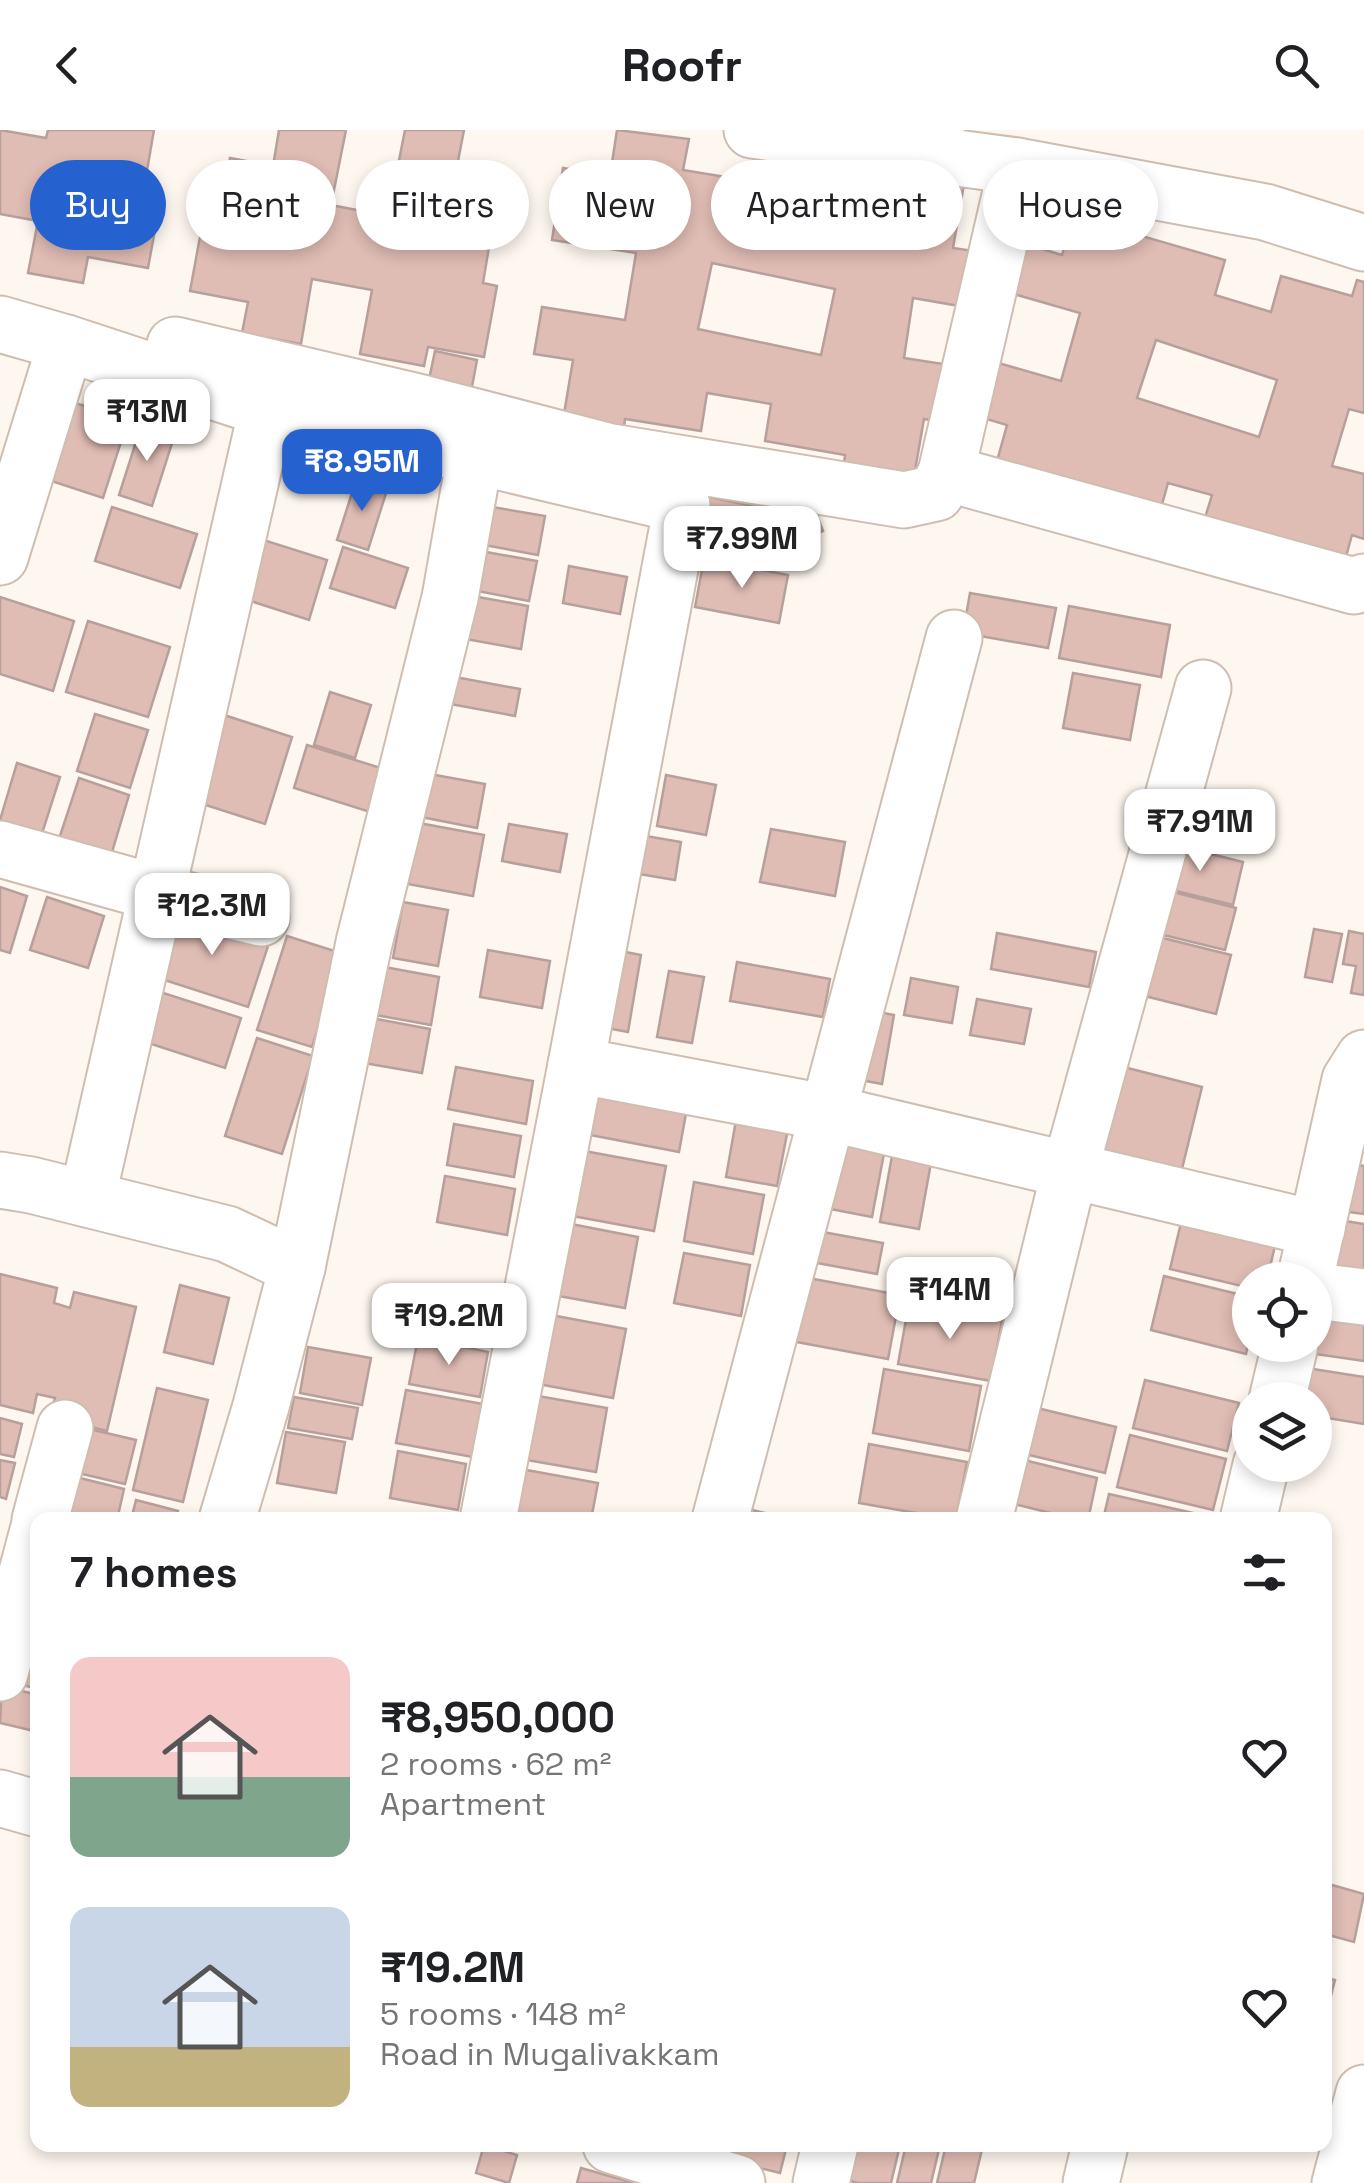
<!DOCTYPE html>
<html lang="en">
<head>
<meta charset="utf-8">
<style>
	:root { --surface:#fff; --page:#f6f6f6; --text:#202124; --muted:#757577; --accent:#2662cf }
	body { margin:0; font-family:"Space Grotesk",sans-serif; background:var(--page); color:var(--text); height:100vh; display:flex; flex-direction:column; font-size:38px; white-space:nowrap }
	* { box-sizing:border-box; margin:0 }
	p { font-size:32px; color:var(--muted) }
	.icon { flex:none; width:55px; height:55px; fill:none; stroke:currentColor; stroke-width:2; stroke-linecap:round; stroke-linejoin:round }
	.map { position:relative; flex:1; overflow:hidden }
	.drawer { position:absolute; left:30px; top:1382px; width:1302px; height:640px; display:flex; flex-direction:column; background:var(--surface); border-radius:20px; box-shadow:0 5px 15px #0003 }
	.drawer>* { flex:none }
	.guide { position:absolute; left:30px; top:30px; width:1305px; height:90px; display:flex; gap:20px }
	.tools { position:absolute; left:1232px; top:1132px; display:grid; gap:20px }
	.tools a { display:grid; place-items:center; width:100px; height:100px; border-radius:50%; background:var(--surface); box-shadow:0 5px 15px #0003; font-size:50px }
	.price { position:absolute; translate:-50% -85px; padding:0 22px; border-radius:20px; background:#fff; color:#222; font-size:32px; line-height:65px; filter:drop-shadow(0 2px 5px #0008) }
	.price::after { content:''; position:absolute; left:50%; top:60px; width:30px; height:22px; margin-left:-15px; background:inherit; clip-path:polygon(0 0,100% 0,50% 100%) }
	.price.current { background:var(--accent); color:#fff }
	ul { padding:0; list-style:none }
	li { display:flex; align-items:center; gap:30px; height:250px; padding:0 40px }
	li span { display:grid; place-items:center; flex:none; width:280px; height:200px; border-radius:20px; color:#555 }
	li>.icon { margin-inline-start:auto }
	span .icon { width:120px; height:120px; fill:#fffc; stroke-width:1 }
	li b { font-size:42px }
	h2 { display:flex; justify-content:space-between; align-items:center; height:120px; padding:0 40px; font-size:42px }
	.pill { padding:0 35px; border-radius:45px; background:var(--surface); box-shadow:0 5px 15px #0003; font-size:35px; line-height:90px }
	.pill.current { background:var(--accent); color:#fff }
	header { display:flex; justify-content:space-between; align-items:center; height:130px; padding:0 40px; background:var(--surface); font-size:45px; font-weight:700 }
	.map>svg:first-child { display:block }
</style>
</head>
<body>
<header><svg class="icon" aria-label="back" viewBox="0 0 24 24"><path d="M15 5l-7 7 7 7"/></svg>Roofr<svg class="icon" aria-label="search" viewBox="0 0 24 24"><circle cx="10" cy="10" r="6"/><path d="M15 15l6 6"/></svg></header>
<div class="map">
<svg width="1364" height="2053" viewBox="0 0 1364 2053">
	<rect width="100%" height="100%" fill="#fef7f0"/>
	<!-- building -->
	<g fill="#dfbcb4" stroke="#b7a09b" stroke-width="2.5" fill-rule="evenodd">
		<polygon points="0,0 46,8 48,0 154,0 143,64 161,67 148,138 88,127 83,153 28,143 38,91 0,84"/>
		<polygon points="279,0 346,0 331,75 388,86 405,0 464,0 450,73 495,81 483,153 497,156 484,227 428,217 424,236 360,224 372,160 312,149 301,214 242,203 248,172 190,161 202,96 218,99 230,28 273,36"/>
		<path d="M617,0l72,9 -6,31 73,12 -6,37 66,11 8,-46 62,10 4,-22 74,12 -11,64 21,3 -9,56 -52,-9 -9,60 52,8 -9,57 -23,-4 -11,63 -70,-11 2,-16 -80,-14 6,-37 -64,-11 -6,38 -76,-12 -2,17 -61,-10 11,-66 -39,-6 8,-47 83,13 11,-67 -84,-13 11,-72 47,8zM712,133l123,26 -14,66 -123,-26z"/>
		<path d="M1078,70l64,18 -4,17 87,25 -10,35 56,17 10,-36 71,20 5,-16 7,2v131l-15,-4 -17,57 32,8v65l-12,-4 -12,43 -139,-47 11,-36 -44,-12 -10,36 -164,-47 13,-47 -34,-10 15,-55 73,21 19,-68 -73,-21 15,-49 40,12zM1156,210l121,40 -18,57 -122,-39z"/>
		<polygon points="435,221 477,230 469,273 426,264"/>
		<polygon points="57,267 128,290 103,368 33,345"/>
		<polygon points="142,293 175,304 152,376 119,365"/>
		<polygon points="357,347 388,357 368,420 337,410"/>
		<polygon points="809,365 823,401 785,416 772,379"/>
		<polygon points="709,367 762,378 755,419 682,405 705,386"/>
		<polygon points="475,374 545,386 538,425 468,412"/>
		<polygon points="112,377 197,404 180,458 95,431"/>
		<polygon points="251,406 327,430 309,490 232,465"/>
		<polygon points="343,417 408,438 395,478 330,458"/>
		<polygon points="469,419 537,431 529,471 462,458"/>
		<polygon points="704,429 788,445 779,493 695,477"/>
		<polygon points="569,436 627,447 620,484 563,473"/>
		<polygon points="456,463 528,476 521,519 449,506"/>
		<polygon points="970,463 1056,478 1048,518 963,503"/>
		<polygon points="0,467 74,491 53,561 0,544"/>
		<polygon points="1069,476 1170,495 1161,547 1059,528"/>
		<polygon points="88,491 170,517 148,587 66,562"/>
		<polygon points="1073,543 1140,555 1130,610 1063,598"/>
		<polygon points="439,544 520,559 515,586 434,571"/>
		<polygon points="330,562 371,575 355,628 314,615"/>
		<polygon points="218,583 292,607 265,694 190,670"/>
		<polygon points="95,584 148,600 130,658 77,641"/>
		<polygon points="307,615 384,639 370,682 294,658"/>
		<polygon points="17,633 60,647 39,713 0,701 0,690"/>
		<polygon points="424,643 485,654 477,698 416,686"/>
		<polygon points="666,645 716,655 706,705 657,696"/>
		<polygon points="79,648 129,665 110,729 58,712"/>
		<polygon points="419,693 484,705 473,766 408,754"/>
		<polygon points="509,694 567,704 560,742 502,731"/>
		<polygon points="771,699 845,712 835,766 760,752"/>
		<polygon points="640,705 681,712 675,750 633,743"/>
		<polygon points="1166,713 1243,732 1233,775 1156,756"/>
		<polygon points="0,757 27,766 10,823 0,820"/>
		<polygon points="1157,758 1236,778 1225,820 1147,801"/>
		<polygon points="47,767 104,786 88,838 30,820"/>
		<polygon points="403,772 448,780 438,836 393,828"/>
		<polygon points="176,780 270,810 248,877 155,847"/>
		<polygon points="1314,799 1342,804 1332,852 1305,847"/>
		<polygon points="1349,801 1364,804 1364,865 1351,863 1356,836 1343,834"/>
		<polygon points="997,803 1096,822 1089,857 991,839"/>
		<polygon points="1151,805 1231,825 1216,884 1137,864"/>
		<polygon points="287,806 341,823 312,917 257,900"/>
		<polygon points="605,818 641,825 628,902 591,895"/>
		<polygon points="488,820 550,831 542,878 480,867"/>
		<polygon points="737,832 830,849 823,887 730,871"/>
		<polygon points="379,836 439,847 431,895 370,884"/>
		<polygon points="669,841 704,847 692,913 657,907"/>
		<polygon points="911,848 958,857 952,893 904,885"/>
		<polygon points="157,861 241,888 225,938 142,911"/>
		<polygon points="977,869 1031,879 1024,914 970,905"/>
		<polygon points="868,880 894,885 882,954 855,949"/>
		<polygon points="366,887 430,899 422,943 358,932"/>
		<polygon points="257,908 313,926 282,1024 225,1006"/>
		<polygon points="1108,933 1202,957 1181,1043 1086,1021"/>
		<polygon points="456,937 533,951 526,994 448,979"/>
		<polygon points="595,950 689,967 679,1022 585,1004"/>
		<polygon points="738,979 790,988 777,1056 726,1047"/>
		<polygon points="454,994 521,1006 514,1047 447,1035"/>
		<polygon points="833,1008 885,1018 872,1087 820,1077"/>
		<polygon points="894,1015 933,1022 919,1099 880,1092"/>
		<polygon points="579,1020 666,1036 654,1101 567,1085"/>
		<polygon points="1333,1031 1364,1036 1364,1084 1326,1079"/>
		<polygon points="445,1046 515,1059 507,1105 437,1092"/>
		<polygon points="694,1052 764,1065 753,1124 684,1111"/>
		<polygon points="1184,1080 1278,1103 1267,1150 1250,1150 1250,1158 1170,1139"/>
		<polygon points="1327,1088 1364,1094 1364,1148 1320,1141"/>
		<polygon points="566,1093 638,1107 625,1178 553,1165"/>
		<polygon points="812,1100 883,1113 877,1144 806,1131"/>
		<polygon points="684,1123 750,1135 741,1186 674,1173"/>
		<polygon points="0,1144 57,1158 54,1173 70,1178 74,1162 136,1177 107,1301 50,1287 55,1268 37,1264 33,1283 0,1275"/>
		<polygon points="1164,1146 1250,1167 1250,1206 1246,1224 1151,1200"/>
		<polygon points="803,1147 900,1165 888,1229 791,1211"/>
		<polygon points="180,1155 229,1168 213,1234 164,1222"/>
		<polygon points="424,1155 494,1168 486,1210 417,1197"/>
		<polygon points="909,1173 1002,1190 991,1251 898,1234"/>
		<polygon points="1315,1182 1364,1184 1364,1231 1309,1223 1315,1215"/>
		<polygon points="551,1185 626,1199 613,1268 538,1254"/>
		<polygon points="418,1208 488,1222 480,1267 409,1254"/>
		<polygon points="308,1217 371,1228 362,1275 300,1263"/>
		<polygon points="1294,1236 1364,1247 1364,1294 1315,1286 1315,1270 1288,1270"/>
		<polygon points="884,1239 981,1256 969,1321 873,1303"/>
		<polygon points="1145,1250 1239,1273 1227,1321 1133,1298"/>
		<polygon points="157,1258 208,1270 183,1372 133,1360"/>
		<polygon points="406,1260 483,1274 473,1327 396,1313"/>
		<polygon points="532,1265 607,1278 596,1342 521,1329"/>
		<polygon points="294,1267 358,1278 352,1309 288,1298"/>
		<polygon points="1037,1278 1116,1297 1105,1343 1025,1324"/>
		<polygon points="0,1288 22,1294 14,1327 0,1324"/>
		<polygon points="72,1295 136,1310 125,1354 61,1339"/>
		<polygon points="286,1302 345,1312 336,1363 277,1353"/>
		<polygon points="1130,1305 1226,1329 1213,1380 1117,1357"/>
		<polygon points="869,1314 967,1332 956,1390 859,1373"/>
		<polygon points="398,1321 466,1334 458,1380 390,1368"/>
		<polygon points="1020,1329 1097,1348 1088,1390 1079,1390 1010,1373"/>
		<polygon points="0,1330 15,1333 6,1369 0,1367"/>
		<polygon points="521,1339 598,1353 591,1390 511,1390"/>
		<polygon points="60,1343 124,1359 117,1390 100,1390 52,1378"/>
		<polygon points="1109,1364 1193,1383 1192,1390 1103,1390"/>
		<polygon points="136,1370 178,1381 176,1390 131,1390"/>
		<polygon points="740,1377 793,1390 737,1390"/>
		<polygon points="16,1515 38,1520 38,1559 7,1551"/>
		<polygon points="2,1556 38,1565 38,1602 0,1593"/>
		<polygon points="1325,1753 1364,1764 1354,1812 1325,1804"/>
		<polygon points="1325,1848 1335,1850 1325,1889"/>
		<polygon points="484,2015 517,2025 509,2053 476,2043"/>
		<polygon points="722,2015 787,2015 780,2043 719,2028"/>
		<polygon points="844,2015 900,2015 891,2053 858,2053 836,2047"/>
		<polygon points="906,2015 940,2015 931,2053 897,2053"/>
		<polygon points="946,2015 983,2015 974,2053 937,2053"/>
		<polygon points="581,2038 634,2053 577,2053"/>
	</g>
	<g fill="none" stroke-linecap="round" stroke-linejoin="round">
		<defs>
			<g id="minor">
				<polyline points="752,0 934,25"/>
				<polyline points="936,0 934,25 1017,36 1265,82 1364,113"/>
				<polyline points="1017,36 946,343 1354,456 1364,452"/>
				<polyline points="0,194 66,213 267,279 87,1069"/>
				<polyline points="175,215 422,273 611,322 904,370 936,363 946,343"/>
				<polyline points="267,279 475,326 450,468 364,813 297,1137"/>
				<polyline points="475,326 682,375 576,935 829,983 1317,1099"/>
				<polyline points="0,427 66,213"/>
				<polyline points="0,719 157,763 261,788"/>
				<polyline points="0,1050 31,1055 227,1104 297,1137 261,1276 227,1390"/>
				<polyline points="1305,1150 1350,950 1364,928"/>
				<polyline points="1315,1161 1364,1167"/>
				<polyline points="1277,1270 1290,1215"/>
				<polyline points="40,1390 65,1298"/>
				<polyline points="488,1390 576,935"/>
				<polyline points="720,1390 954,508"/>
				<polyline points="984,1390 1070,1040 1203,558"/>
				<polyline points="1248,1390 1261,1335"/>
				<polyline points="0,1543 38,1401"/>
				<polyline points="0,1668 38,1679"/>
				<polyline points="611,2015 737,2053"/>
				<polyline points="821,2053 830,2015"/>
				<polyline points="1091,2053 1100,2015"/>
				<polyline points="1340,2053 1364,1963"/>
			</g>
		</defs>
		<!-- minor casing -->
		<use href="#minor" stroke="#cfbeaf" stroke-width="59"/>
		<!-- minor -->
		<use href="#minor" stroke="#fff" stroke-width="55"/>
	</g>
</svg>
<div class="tools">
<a><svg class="icon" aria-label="locate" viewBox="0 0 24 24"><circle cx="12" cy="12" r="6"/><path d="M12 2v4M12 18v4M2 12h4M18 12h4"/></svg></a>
<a><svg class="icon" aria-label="layers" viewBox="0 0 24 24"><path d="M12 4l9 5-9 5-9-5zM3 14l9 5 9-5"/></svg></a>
</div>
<b class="price" style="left:147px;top:334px">₹13M</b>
<b class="price current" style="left:362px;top:384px">₹8.95M</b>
<b class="price" style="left:742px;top:461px">₹7.99M</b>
<b class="price" style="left:1200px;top:744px">₹7.91M</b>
<b class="price" style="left:212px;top:828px">₹12.3M</b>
<b class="price" style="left:950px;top:1212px">₹14M</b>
<b class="price" style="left:449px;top:1238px">₹19.2M</b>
<div class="guide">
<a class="pill current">Buy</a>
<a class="pill">Rent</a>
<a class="pill">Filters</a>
<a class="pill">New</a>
<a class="pill">Apartment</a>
<a class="pill">House</a>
</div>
<section class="drawer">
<h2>7 homes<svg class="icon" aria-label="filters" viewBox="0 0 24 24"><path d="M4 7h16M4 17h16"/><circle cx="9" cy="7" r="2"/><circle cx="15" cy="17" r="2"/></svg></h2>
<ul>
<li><span style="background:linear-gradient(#f6c9c9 60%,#7fa58c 0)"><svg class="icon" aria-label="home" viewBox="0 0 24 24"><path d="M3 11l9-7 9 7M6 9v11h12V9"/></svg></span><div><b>₹8,950,000</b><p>2 rooms · 62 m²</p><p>Apartment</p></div><svg class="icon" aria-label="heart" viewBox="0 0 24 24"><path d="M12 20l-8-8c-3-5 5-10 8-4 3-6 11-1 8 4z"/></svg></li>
<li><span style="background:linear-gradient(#c9d6e8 70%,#c2b280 0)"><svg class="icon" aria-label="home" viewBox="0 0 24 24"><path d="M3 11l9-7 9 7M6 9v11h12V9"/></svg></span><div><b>₹19.2M</b><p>5 rooms · 148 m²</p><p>Road in Mugalivakkam</p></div><svg class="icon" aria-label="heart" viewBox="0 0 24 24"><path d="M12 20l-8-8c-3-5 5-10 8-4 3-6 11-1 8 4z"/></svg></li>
</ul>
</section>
</div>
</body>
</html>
